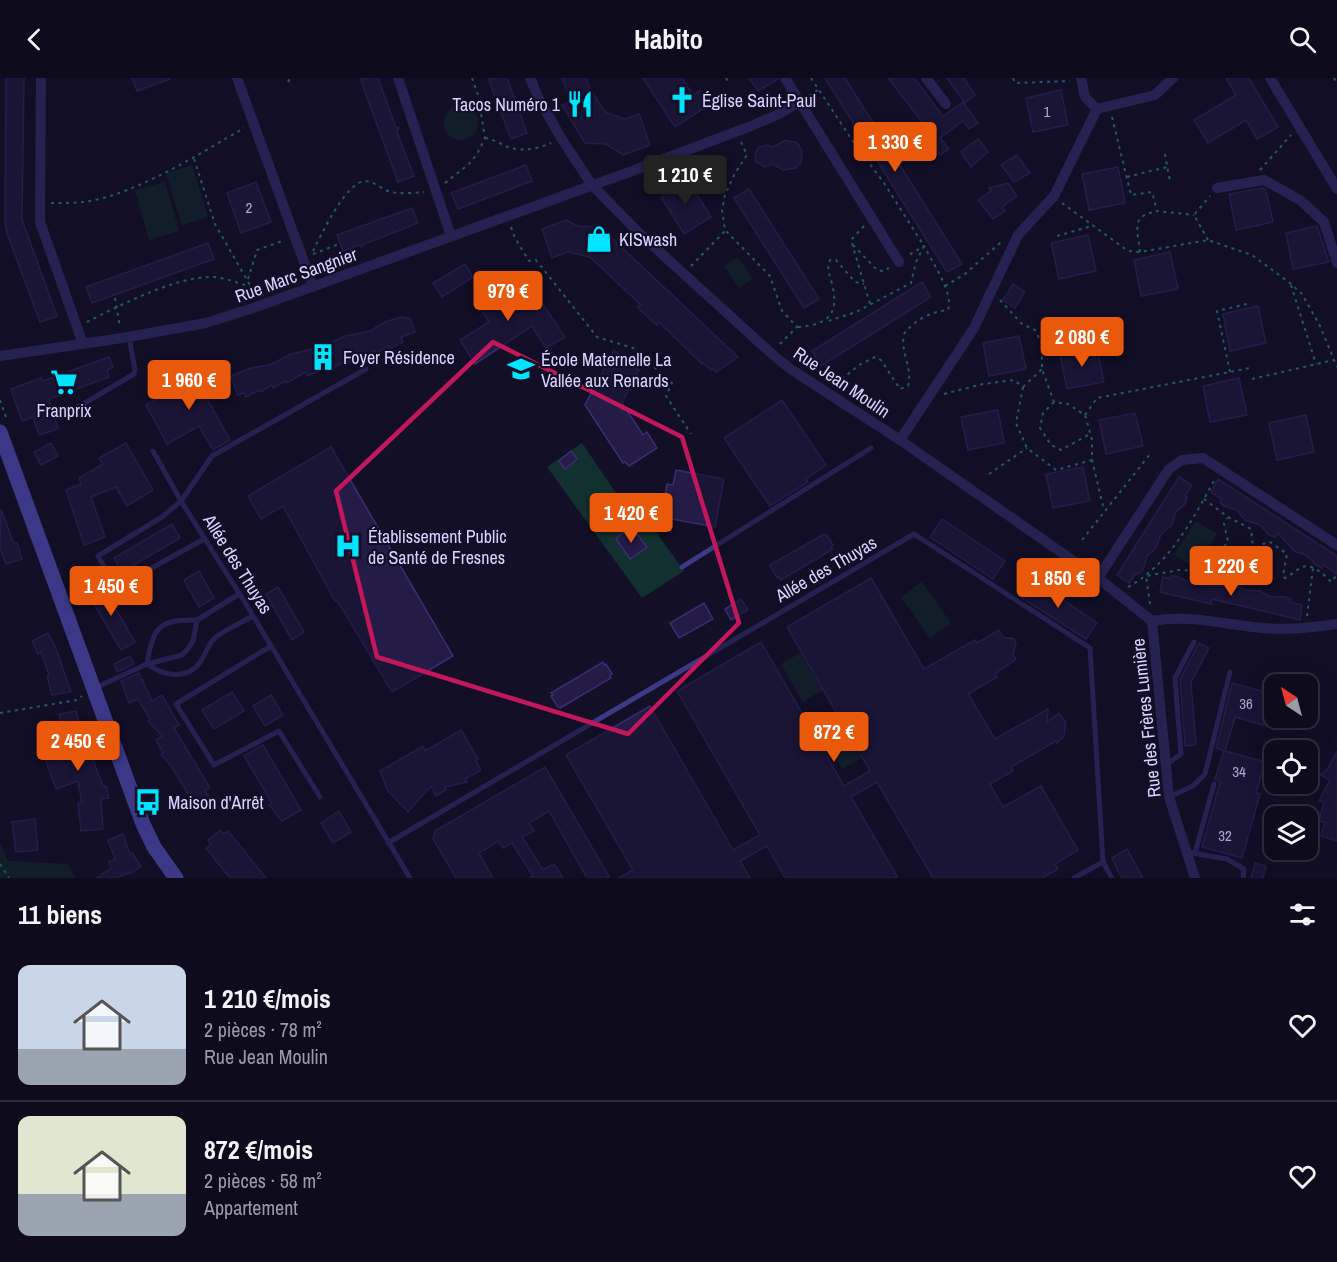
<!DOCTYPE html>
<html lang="fr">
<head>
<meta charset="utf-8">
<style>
	:root { --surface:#0e0b1c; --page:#171425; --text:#f1f3f6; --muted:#9b9ba3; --line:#2e2b3b; --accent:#ea580c }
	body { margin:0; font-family:"Archivo Narrow",sans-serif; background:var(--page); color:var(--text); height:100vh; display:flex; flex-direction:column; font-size:22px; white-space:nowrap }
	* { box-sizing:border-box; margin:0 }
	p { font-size:20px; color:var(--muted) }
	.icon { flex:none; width:33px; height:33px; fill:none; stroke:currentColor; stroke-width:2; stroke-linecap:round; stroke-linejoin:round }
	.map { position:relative; height:800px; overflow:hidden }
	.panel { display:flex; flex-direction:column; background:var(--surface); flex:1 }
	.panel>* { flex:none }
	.needle { width:39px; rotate:324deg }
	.controls { position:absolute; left:1264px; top:596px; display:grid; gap:12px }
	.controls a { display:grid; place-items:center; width:54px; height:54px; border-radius:12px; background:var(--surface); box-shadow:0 6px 24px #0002,0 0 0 2px var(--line); font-size:30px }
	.price { position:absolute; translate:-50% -51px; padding:0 14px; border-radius:6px; background:var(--accent); color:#fff; font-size:20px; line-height:39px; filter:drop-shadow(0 2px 3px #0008) }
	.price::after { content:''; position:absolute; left:50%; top:36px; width:18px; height:14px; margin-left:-9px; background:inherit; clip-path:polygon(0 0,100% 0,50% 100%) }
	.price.on { background:#222; color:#fff }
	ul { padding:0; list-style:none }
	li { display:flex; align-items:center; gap:18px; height:150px; padding:0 18px }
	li+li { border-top:2px solid var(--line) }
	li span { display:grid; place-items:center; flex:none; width:168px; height:120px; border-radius:12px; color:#555 }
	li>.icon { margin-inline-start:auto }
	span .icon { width:72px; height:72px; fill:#fffc; stroke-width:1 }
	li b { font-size:26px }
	h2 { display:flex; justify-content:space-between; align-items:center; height:72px; padding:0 18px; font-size:26px }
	header { display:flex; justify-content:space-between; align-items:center; height:78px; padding:0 18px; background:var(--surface); font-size:27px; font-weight:800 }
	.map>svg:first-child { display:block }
</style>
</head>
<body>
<header><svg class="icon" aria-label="back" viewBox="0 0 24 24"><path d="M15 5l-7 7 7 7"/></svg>Habito<svg class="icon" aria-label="search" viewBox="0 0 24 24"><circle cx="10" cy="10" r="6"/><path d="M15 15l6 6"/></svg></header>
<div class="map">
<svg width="1337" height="800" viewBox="0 0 1337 800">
	<rect width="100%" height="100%" fill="#130f26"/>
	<!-- green -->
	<g fill="#12302f">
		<circle cx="461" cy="45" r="17"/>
		<polygon points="192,87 208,139 182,147 166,95"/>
		<polygon points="165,104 179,153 149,162 135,112"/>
		<polygon points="738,179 753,201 739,210 724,188"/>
		<polygon points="582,365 620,421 629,416 684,493 642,520 547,389"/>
		<polygon points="1196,443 1217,456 1195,490 1174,477"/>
		<polygon points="922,504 951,545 930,560 901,519"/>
		<polygon points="800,575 822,612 803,624 781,586"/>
		<polygon points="839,642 861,680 842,691 820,652"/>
		<polygon points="0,765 8,783 68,786 76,800 0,800"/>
	</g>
	<!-- building -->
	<g fill="#241b47" stroke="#3b2d73" stroke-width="1.5">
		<polygon points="6,0 24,0 22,142 57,238 40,244 7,155 5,142"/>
		<polygon points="132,0 169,0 170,1 137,13"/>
		<polygon points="360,0 378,0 396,50 399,50 397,54 414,98 398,104"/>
		<polygon points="488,0 507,0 527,55 511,61"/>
		<polygon points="562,0 586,0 590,11 605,34 625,41 639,36 650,67 623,77 606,66 585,65 562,27 571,24"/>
		<polygon points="643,0 682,0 693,17 700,12 709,27 675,49"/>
		<polygon points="749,0 778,0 778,1 758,13"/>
		<polygon points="825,0 845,0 962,186 947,194"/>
		<polygon points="888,0 914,0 943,38 963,24 978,45 969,51 963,43 940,60 949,71 940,77 918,48 923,45"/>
		<polygon points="947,0 964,0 975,17 965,25"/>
		<polygon points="1226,0 1249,0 1278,49 1257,61 1246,42 1208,65 1194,42 1236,17"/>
		<polygon points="1061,12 1068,47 1033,54 1026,20"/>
		<polygon points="978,61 988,74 971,89 961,74"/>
		<polygon points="786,62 797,65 802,73 801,84 796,90 783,92 773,86 765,89 756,84 755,76 758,70 766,67 773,69"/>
		<polygon points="1017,77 1030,95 1014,104 1001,87"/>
		<polygon points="526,87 532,103 458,131 451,115"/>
		<polygon points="1118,89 1125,125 1089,132 1082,96"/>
		<polygon points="679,101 682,106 688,102 711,139 684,156 661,119 671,112 668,108"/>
		<polygon points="256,104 271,144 241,155 227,115"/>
		<polygon points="1008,105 1017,118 1002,129 1005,133 993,141 978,122 991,113 989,110"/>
		<polygon points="1263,110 1266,112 1273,144 1236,152 1229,116"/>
		<polygon points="749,111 819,221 804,230 734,120"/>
		<polygon points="412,130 418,145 364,166 362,169 359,167 343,173 337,157"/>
		<polygon points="566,142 578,148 600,149 738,279 716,294 713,291 711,292 703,285 702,286 659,244 657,247 637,229 641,227 590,179 568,174 552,180 542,151"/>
		<polygon points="1317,148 1329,184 1293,191 1286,155"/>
		<polygon points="1088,157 1096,193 1059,201 1051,165"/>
		<polygon points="208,165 214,181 92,225 86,209"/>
		<polygon points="1170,174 1178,211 1141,218 1134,182"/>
		<polygon points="465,186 473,199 442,219 433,205"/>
		<polygon points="505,199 528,234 542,225 565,259 546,270 532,248 475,286 460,262 489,244 474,221"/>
		<polygon points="922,204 931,219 821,288 812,273"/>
		<polygon points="1013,206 1025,214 1015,230 1003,222"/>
		<polygon points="1258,228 1266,265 1230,273 1223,236"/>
		<polygon points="401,239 410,240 415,254 401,259 403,264 390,271 389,268 376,275 375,273 349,285 347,282 335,289 334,287 307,298 306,294 287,305 286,303 273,310 272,307 260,314 259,312 246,319 244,315 238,317 231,298 251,290 270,287 291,276 322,269 345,258 370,253 385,244"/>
		<polygon points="1019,258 1026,291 989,298 983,265"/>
		<polygon points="1097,270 1104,304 1067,311 1060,277"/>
		<polygon points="614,272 639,292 622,325 643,357 647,354 657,370 629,388 625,384 623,385 585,327"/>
		<polygon points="109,279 113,289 107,292 109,299 49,321 58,351 39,357 33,339 22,343 11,311 41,300 43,303"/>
		<polygon points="221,284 225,294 200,308 230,362 213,372 199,348 167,366 146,327"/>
		<polygon points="1239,300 1247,337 1210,344 1203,308"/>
		<polygon points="782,322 826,387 806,401 808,404 770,428 724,360"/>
		<polygon points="998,332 1004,365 968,372 961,339"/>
		<polygon points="1135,335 1143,368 1106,376 1099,342"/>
		<polygon points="1306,337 1314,374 1277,382 1269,345"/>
		<polygon points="51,365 58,378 41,387 34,374"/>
		<polygon points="126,365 153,412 127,428 116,409 91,419 105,459 84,467 66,412 81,406 79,400 103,386 99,380"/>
		<polygon points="331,369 453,578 392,614 337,522 335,523 283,428 261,441 248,418"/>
		<polygon points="571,373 577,381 565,391 559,383"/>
		<polygon points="1083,389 1090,423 1053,430 1046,396"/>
		<polygon points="676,392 724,401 715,449 666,440 670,424 664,423 667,406 673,407"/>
		<polygon points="1179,399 1192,407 1185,418 1187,419 1185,426 1176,434 1171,448 1161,456 1156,470 1147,478 1143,492 1138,496 1136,495 1129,505 1117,497"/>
		<polygon points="1218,401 1337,478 1337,496 1324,487 1322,490 1316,487 1306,477 1294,473 1278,455 1275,459 1269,457 1260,447 1245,442 1237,432 1224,428 1220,424 1222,421 1211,414"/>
		<polygon points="1,431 14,466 17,465 22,481 6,486 0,470"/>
		<polygon points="942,441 1005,483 993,501 930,459"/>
		<polygon points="172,446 180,460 122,494 114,480"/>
		<polygon points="628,451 634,459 638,457 647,469 630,481 616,461"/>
		<polygon points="824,456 825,458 827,457 833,467 831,469 833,471 781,502 779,499 777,500 770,487"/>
		<polygon points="199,493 214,520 199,529 184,502"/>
		<polygon points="1170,498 1176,498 1189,504 1203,504 1214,510 1215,507 1227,509 1227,506 1234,506 1245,512 1260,513 1271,519 1285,519 1291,521 1290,524 1302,527 1300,542 1212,521 1211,526 1160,514 1163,499 1170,501"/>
		<polygon points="871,500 924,591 975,562 977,565 999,552 1003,559 1014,561 1016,565 1013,577 1016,581 995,596 997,599 968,616 995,661 1048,631 1047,644 1059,635 1066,645 1064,658 1057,665 1056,663 1011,689 1013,693 990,706 1003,729 1041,708 1078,772 1055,786 1058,791 1042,800 933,800 877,704 851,719 898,800 785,800 767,768 740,783 750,800 619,800 633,792 566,677 650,628 733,772 760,757 677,613 761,564 844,708 870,693 787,549"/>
		<polygon points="1031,500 1097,545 1086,561 1019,518"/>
		<polygon points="101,506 135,564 121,572 87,514"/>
		<polygon points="278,509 304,554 292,562 266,516"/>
		<polygon points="741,521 748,532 731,542 725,531"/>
		<polygon points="704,525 713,541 679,560 670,545"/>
		<polygon points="48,555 55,568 71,614 52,617 47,598 49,597 41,574 38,576 32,563"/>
		<polygon points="1199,565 1209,570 1191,604 1196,667 1185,668 1180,601"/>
		<polygon points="130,578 134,586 117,594 114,586"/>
		<polygon points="603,584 604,587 606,586 612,596 610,597 611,600 560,630 557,628 551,618 553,617 551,615"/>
		<polygon points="139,595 152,623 162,617 179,647 174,650 210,710 205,713 211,723 201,729 196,720 191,721 171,688 161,676 163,675 156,662 162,658 148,643 150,641 138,621 129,625 121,603"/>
		<polygon points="1232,605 1272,616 1263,647 1235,639 1225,673 1265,684 1256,715 1260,716 1242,780 1202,769 1220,704 1215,701 1224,673 1216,670"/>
		<polygon points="232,614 244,633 214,651 202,632"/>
		<polygon points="271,617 283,637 265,648 253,628"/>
		<polygon points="76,633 83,661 84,660 103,708 106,708 109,720 101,721 103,751 81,753 78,725 82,725 78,703 56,711 43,675 66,666 59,636"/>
		<polygon points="461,652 478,681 476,683 481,692 465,701 467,704 445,709 446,712 436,718 431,708 408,734 388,713 380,693 423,668 425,673"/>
		<polygon points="263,667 301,732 282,743 269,727 272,725 244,678"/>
		<polygon points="1337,673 1337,763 1321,758 1325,745 1319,743 1324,724 1319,723 1330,702 1320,697 1327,692"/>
		<polygon points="545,689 610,800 587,800 549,733 529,745 534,753 522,759 543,792 552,787 553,788 555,787 563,800 529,800 533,798 512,765 503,770 498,763 479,775 493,800 456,800 433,761 435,753"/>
		<polygon points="339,733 351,754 333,765 321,745"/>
		<polygon points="35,741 38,772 16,774 12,744"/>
		<polygon points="220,752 223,756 228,753 266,800 230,800 206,770 211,766 208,762"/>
		<polygon points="123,756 130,777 132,775 141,788 131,795 124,796 118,800 97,800 111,790 109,784 115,781 108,762"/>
		<polygon points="1127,771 1143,800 1122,800 1118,793 1112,780"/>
		<polygon points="1255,785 1266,788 1263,800 1251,800"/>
	</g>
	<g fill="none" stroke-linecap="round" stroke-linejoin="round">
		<!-- path -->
		<g stroke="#2fb8b0" stroke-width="2" stroke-dasharray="3 4.5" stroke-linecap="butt">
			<polyline points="726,0 730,6"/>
			<polyline points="811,0 850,59 884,105 924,168 916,184 911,205 856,234 825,244"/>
			<polyline points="1013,0 1015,5 1070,3"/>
			<polyline points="1334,0 1337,5"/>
			<polyline points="288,4 290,0"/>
			<polyline points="809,18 818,12"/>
			<polyline points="1112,39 1131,117 1152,114 1157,133 1194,137"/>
			<path d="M485,60c8,1 15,6 23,9 13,5 30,2 43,-4"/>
			<polyline points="741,64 747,77 735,95 725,117 722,132 725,152 770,198 782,233 797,249 780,266"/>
			<polyline points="1165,76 1170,103"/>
			<polyline points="194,81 215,146 251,209"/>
			<polyline points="1260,92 1291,57"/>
			<polyline points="1127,99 1167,89"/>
			<polyline points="445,105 469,86 477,76 485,60 478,17 472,0"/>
			<path d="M51,125c11,0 22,0 33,-1 51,-7 115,-48 160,-74"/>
			<polyline points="1062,125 1128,173 1140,174 1208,162 1252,177 1290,205 1302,216 1320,248 1337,289"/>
			<polyline points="864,148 851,162 870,226"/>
			<polyline points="511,149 515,160 529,183 536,182 597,259 633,270 672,305 666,318 691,356"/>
			<polyline points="1057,158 1092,148"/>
			<polyline points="1208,162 1194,137 1210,118"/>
			<polyline points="853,167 877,192 883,193 889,190"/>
			<path d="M313,173c8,-16 33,-69 52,-70 9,0 17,9 26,11 10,2 22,1 33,0"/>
			<polyline points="1140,174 1137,152 1139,141 1146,136 1157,133"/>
			<polyline points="313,176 339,166"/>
			<polyline points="691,188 725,153"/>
			<polyline points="248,201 257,172 285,162"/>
			<polyline points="1291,207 1316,286"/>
			<polyline points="945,208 965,196 1001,164"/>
			<polyline points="115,220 120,249"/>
			<polyline points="1000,222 1022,246 1035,252 1042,266 1042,291 1054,324 1068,326 1085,337 1092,362 1092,382 1104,432"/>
			<path d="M87,244c31,-16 88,-45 123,-45 14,0 28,6 41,10l4,8"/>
			<path d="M798,249c29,-2 42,-12 34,-43 -2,-9 -6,-15 -2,-24h6l19,22 9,2"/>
			<polyline points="1230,294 1217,233 1247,226"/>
			<polyline points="1252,301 1334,282"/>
			<path d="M836,306l23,-19 16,-8 6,3 19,29 8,-3c5,-18 -8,-34 -4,-52 9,-13 28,-23 44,-24 6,-17 -16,-48 -24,-64l-15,9"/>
			<polyline points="1023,309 1016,345 1027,370 1056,392 1092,382"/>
			<polyline points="1023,309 1042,291"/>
			<polyline points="944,316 983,306 1014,302 1023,309"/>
			<polyline points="0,322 7,342"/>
			<polyline points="1054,324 1043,335 1040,350 1051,367 1061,372 1090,356"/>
			<polyline points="1085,337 1097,320 1250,290"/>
			<polyline points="989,396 1027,370"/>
			<path d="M1204,421l24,18 23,12 3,27 9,-12 7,-2 17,12 -4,22 2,2c6,-3 11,-8 17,-11 10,-4 23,8 29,15l6,-7"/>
			<polyline points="1082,462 1151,375"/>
			<path d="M1128,509c41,-22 65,-68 87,-108"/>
			<polyline points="1150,526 1146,498 1179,492 1208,493 1228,463 1224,446 1227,440"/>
			<polyline points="1307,538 1313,490"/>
			<polyline points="0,635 77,622 82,618"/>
			<polyline points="0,786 9,800"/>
		</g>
		<!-- lane -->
		<g stroke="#3d3a85" stroke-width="5">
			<polyline points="366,291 212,378 181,423 249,531 410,800"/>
			<polyline points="63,338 134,296 135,292 129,259"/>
			<polyline points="153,373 181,423 162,439 98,478 115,507 123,506 204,461"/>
			<polyline points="682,489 871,370"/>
			<polyline points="197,542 239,516"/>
			<polyline points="271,568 176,626 214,687 279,653 320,719"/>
			<path d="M147,586c16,12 41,17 54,-3 5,-8 7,-17 15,-24 11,-8 25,-14 37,-21"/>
			<path d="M95,610l52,-24 35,-9 6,-6 5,-8 4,-21c-39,-1 -44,8 -50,44"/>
			<polyline points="1166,687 1181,676 1175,600 1194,564"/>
			<polyline points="1169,719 1193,708 1205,696 1230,594"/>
			<polyline points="388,765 914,456 1090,570 1103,784 1074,800"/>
			<polyline points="1192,775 1227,781 1244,791 1243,800"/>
			<polyline points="1195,775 1214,706"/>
			<polyline points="1103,784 1112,800"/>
		</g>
		<!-- street -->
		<g stroke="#3d3a85" stroke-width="10">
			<polyline points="41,0 40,144 83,266"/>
			<polyline points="237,0 313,209"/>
			<polyline points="398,0 451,158"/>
			<polyline points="530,0 538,19 561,60 592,107 641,157 771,275 789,290 900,362 1098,500 1152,543 1169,719 1195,800"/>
			<polyline points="785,0 899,184"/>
			<polyline points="926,0 946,26"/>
			<polyline points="1081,0 1085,19 1097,31"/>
			<polyline points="1270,0 1337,111"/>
			<polyline points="1217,110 1264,102 1300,122 1324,144 1337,185"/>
			<polyline points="0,278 122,260 206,245 259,228 632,93 751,48 779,36 799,24"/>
			<polyline points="900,362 974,250 1018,157 1054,118 1097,31 1155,17 1173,0"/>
			<polyline points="1098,500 1169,391 1182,382 1203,380 1337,467"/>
			<path d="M1152,543c37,-7 74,4 111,7 25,2 49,0 74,-4"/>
		</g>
		<!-- secondary -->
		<polyline stroke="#6f6bff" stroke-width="15" points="0,354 143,746 154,769 176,800"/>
	</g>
	<!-- marked area -->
	<path d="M0 0H1337V800H0ZM493,264l189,95 57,186 -111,111 -251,-77 -41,-166z" fill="#130f26" fill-opacity=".55" fill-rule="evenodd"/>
	<path fill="none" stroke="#c2185b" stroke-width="4.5" stroke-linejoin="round" d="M493,264l189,95 57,186 -111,111 -251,-77 -41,-166z"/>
	<!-- icons -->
	<defs>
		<symbol id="church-bare" viewBox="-9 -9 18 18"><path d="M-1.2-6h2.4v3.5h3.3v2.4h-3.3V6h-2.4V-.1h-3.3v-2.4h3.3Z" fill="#00e5ff" stroke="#130f26" stroke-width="2.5" paint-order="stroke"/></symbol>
		<symbol id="restaurant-bare" viewBox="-9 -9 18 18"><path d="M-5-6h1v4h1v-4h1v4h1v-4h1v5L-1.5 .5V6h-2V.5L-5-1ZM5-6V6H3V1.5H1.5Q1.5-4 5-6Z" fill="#00e5ff" stroke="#130f26" stroke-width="2.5" paint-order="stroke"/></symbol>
		<symbol id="shop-bare" viewBox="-9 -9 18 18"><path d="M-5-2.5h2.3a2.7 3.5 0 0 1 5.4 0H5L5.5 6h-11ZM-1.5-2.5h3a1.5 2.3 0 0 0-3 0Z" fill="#00e5ff" stroke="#130f26" stroke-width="2.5" paint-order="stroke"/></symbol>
		<symbol id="building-bare" viewBox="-9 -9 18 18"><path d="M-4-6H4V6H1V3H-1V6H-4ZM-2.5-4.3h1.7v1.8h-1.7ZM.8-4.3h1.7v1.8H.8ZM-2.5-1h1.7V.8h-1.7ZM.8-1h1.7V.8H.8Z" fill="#00e5ff" stroke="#130f26" stroke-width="2.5" paint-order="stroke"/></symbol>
		<symbol id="school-bare" viewBox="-9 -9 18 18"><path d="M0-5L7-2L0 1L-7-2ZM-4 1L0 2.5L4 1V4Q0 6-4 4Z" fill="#00e5ff" stroke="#130f26" stroke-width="2.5" paint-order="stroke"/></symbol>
		<symbol id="supermarket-bare" viewBox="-9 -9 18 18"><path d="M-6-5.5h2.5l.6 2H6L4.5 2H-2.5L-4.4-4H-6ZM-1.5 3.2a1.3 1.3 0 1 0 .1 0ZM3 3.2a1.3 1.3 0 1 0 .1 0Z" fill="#00e5ff" stroke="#130f26" stroke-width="2.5" paint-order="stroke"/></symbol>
		<symbol id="hospital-bare" viewBox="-9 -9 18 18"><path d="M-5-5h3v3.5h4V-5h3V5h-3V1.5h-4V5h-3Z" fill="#00e5ff" stroke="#130f26" stroke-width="2.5" paint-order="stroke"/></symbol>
		<symbol id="bus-bare" viewBox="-9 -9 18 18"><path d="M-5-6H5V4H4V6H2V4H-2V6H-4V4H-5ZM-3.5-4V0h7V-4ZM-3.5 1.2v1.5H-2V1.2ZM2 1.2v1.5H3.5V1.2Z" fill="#00e5ff" stroke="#130f26" stroke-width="2.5" paint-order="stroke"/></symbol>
	</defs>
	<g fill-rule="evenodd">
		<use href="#church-bare" x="663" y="3" width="38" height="38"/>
		<use href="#restaurant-bare" x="561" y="7" width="38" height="38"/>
		<use href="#shop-bare" x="580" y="142" width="38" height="38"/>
		<use href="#building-bare" x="304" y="260" width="38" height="38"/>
		<use href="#school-bare" x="502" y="272" width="38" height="38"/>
		<use href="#supermarket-bare" x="45" y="285" width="38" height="38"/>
		<use href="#hospital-bare" x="329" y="449" width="38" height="38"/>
		<use href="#bus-bare" x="129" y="705" width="38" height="38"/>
	</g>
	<g text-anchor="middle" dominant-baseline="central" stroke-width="4.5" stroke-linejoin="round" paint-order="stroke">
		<!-- number labels -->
		<g font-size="15" fill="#aca6d1">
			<text x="1047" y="33">1</text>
			<text x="249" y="129">2</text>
			<text x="1246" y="625">36</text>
			<text x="1239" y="693">34</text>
			<text x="1225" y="757">32</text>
		</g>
		<!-- poi labels -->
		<g font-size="18" fill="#d9d4ff" stroke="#130f26" text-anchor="start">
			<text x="702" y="22">Église Saint-Paul</text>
			<text x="560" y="26" text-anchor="end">Tacos Numéro 1</text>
			<text x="619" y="161">KISwash</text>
			<text x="343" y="279">Foyer Résidence</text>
			<text x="541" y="281">École Maternelle La<tspan x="541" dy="21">Vallée aux Renards</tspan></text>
			<text x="64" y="332" text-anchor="middle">Franprix</text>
			<text x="368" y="458">Établissement Public<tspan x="368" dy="21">de Santé de Fresnes</tspan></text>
			<text x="168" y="724">Maison d'Arrêt</text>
		</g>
		<!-- street labels -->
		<g font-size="18" fill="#d9d4ff" stroke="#130f26">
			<text transform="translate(296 197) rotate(-20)">Rue Marc Sangnier</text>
			<text transform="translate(842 304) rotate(34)">Rue Jean Moulin</text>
			<text transform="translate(238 486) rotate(58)">Allée des Thuyas</text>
			<text transform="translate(826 491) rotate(-30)">Allée des Thuyas</text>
			<text transform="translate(1146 640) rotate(-96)">Rue des Frères Lumière</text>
		</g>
	</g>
</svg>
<div class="controls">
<a><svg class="needle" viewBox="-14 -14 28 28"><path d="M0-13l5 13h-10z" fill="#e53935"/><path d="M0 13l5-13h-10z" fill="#9b9ba3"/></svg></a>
<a><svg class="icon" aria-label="locate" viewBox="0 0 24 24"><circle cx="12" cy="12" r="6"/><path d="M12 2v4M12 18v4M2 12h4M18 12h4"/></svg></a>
<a><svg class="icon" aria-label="layers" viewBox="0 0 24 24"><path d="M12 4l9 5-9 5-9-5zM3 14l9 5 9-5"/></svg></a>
</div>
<b class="price" style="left:895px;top:95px">1 330 €</b>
<b class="price on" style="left:685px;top:128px">1 210 €</b>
<b class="price" style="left:508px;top:244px">979 €</b>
<b class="price" style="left:1082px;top:290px">2 080 €</b>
<b class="price" style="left:189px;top:333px">1 960 €</b>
<b class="price" style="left:631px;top:466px">1 420 €</b>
<b class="price" style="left:1231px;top:519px">1 220 €</b>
<b class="price" style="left:1058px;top:531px">1 850 €</b>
<b class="price" style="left:111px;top:539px">1 450 €</b>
<b class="price" style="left:834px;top:685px">872 €</b>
<b class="price" style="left:78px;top:694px">2 450 €</b>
</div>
<section class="panel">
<h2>11 biens<svg class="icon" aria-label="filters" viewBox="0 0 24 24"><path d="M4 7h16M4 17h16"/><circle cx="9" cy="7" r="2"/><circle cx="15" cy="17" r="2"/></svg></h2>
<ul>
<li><span style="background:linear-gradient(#c9d6e8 70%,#9aa5b1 0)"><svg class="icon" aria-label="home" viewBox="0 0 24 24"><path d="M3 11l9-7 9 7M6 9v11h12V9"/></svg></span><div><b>1 210 €/mois</b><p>2 pièces · 78 m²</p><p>Rue Jean Moulin</p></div><svg class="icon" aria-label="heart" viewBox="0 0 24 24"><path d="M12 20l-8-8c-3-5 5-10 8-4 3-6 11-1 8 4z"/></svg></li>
<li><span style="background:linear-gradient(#dfe7d0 65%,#9aa5b1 0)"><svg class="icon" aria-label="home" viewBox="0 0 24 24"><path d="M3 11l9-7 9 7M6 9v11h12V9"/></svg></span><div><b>872 €/mois</b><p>2 pièces · 58 m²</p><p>Appartement</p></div><svg class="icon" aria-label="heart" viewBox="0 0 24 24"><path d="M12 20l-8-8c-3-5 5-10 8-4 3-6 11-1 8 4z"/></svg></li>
</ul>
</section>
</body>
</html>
